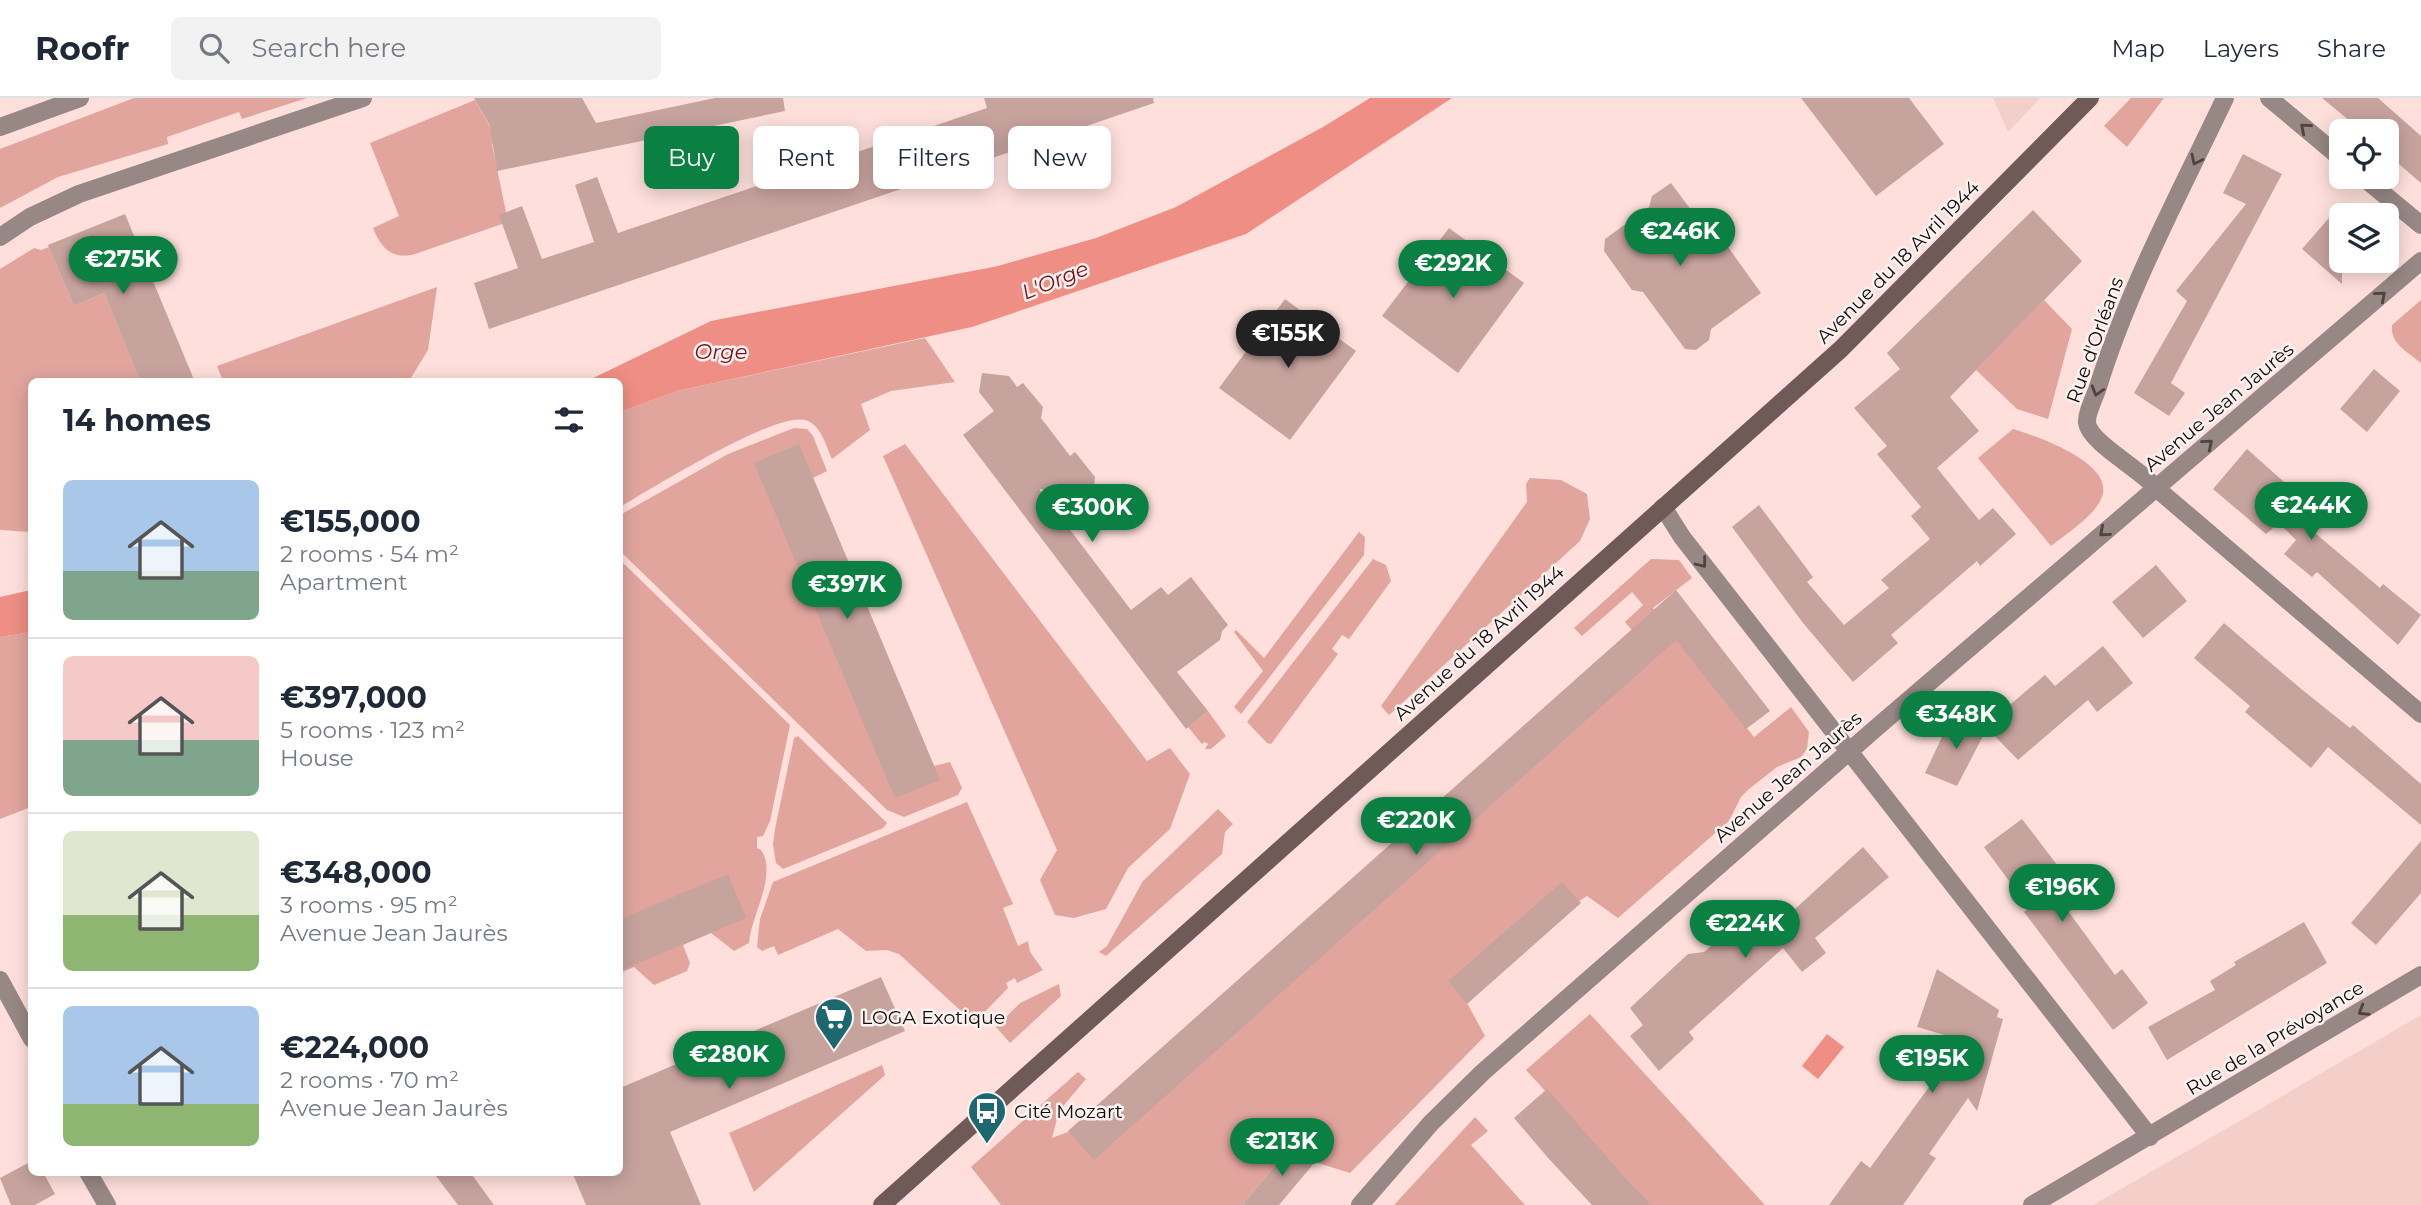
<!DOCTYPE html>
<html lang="en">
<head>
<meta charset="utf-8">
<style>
	:root { --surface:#fff; --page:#f2f2f3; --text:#1f2937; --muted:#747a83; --line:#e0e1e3; --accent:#0b8043 }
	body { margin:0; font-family:Montserrat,sans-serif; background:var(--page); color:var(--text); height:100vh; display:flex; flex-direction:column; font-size:26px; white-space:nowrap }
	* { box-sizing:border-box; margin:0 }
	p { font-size:23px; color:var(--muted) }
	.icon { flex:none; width:38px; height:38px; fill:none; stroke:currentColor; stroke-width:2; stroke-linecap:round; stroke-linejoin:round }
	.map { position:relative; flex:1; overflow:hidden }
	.drawer { position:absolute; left:28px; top:280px; width:595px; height:798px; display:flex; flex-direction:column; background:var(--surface); border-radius:10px; box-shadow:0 4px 18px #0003 }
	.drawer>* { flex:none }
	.banner { position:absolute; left:644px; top:28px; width:665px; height:63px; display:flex; gap:14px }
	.fabs { position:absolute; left:2329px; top:21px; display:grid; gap:14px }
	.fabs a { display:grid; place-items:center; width:70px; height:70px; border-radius:10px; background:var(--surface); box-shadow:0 4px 18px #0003; font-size:35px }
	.price { position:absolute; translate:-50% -60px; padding:0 16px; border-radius:24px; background:var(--accent); color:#fff; font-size:23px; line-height:46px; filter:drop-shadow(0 2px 4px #0008) }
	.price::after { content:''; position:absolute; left:50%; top:42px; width:21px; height:16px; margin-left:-10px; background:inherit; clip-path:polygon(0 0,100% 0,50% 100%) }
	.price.selected { background:#222; color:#fff }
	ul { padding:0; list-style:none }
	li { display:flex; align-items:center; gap:21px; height:175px; padding:0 35px }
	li+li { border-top:2px solid var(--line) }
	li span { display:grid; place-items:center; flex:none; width:196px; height:140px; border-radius:10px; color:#555 }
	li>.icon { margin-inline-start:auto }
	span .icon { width:84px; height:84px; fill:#fffc; stroke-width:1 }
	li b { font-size:30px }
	h2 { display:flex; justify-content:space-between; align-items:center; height:84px; padding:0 35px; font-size:30px }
	.tag { padding:0 24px; border-radius:10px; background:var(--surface); box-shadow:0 4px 18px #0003; font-size:24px; line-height:63px }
	.tag.selected { background:var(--accent); color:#fff }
	header { display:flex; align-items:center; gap:42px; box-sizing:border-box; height:98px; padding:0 35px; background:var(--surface); border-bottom:2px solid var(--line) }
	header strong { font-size:33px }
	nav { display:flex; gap:38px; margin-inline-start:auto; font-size:24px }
	.search { width:490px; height:63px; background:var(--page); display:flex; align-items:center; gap:18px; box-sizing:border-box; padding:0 24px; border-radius:10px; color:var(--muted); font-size:26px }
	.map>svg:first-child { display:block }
</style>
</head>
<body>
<header>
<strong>Roofr</strong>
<div class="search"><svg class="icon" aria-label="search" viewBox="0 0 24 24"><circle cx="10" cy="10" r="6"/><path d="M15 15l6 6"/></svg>Search here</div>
<nav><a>Map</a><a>Layers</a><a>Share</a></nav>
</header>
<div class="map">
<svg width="2421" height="1107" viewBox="0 0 2421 1107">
	<rect width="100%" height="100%" fill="#fedfdb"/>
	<!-- built -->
	<g fill="#f4cfca">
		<polygon points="1993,0 2040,0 2008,34"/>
		<polygon points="2421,917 2421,1107 2093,1107 2231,1028"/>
	</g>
	<!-- green -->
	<g fill="#e1a59e">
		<polygon points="134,0 307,0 242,21 239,14 167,39 168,46 58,79 0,110 0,51"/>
		<polygon points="2131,0 2164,0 2127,49 2104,28"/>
		<path d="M475,2l23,41 -6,3 16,78 -93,32c-23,6 -34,-6 -42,-26l26,-12 -29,-73z"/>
		<polygon points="49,149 74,208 104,195 141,283 32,284 31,434 0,432 0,171 34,150 41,152"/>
		<polygon points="437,189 428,252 409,283 223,283 217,268"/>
		<polygon points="2044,202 2072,231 2048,321 2017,311 1976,272"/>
		<path d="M2421,202v63c-13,-11 -31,-19 -29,-38z"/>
		<path d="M925,240l30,44 -64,9 -30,13 9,26 -38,29c-6,-13 -11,-35 -27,-39 -31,-8 -154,69 -185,87v-95l57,-21z"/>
		<polygon points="794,330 807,331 813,338 827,373 813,380 934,668 950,664 962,690 958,697 904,719 887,712 620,453 620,417 728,356"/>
		<path d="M2013,331c23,7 102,34 89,68 -8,20 -35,36 -51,49l-73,-88z"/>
		<polygon points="905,346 1147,663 1170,650 1190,676 1170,731 1128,770 1106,811 1074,820 1055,817 1040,782 1057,752 883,358"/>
		<polygon points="1530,380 1561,382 1587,396 1590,421 1580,443 1389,617 1381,608 1527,404 1526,386"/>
		<polygon points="1359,434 1365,439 1364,457 1241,616 1234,609 1263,573 1234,534 1236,532 1264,560"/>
		<polygon points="1373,461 1386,467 1391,483 1349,541 1342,537 1332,551 1338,556 1271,646 1267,645 1247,624"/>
		<polygon points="1651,461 1679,462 1692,480 1653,510 1754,639 1791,609 1809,634 1807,651 1801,659 1777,669 1749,691 1741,699 1729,723 1618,820 1587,798 1455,883 1485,938 1350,1075 1315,1064 1294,1045 1242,1107 1001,1107 971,1069 1078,974 1086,981 1059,1013 1052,1040 1073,1032 1654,558 1625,524 1643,507 1632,494 1582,538 1574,530"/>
		<path d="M620,462l170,165 -20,96 -7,15 -6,1v11l4,2c17,24 -10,66 -12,93l-15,8 -23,-18 -28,12 7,18 -3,8 -33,14 -20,-18 -14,6z"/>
		<polygon points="31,534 31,709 0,721 0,539"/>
		<polygon points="1208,613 1226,638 1211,651 1205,651 1208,646 1205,644 1202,646 1188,629"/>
		<polygon points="798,638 887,725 883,730 783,771 776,765 773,747 775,731 794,640"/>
		<polygon points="967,704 1013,806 1003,810 1018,848 1028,843 1030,854 1043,872 1017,885 1015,880 1006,885 1008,890 974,925 899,856 887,852 866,853 838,831 778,857 774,848 762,853 757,849 760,821 773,784"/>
		<polygon points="1218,711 1233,726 1225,734 1222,756 1106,858 1099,854 1107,848 1143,783"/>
		<polygon points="1059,886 1061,898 1010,945 996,929 1020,905"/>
		<polygon points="1590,916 1765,1107 1601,1107 1547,995 1526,972"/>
		<polygon points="882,967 885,977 754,1094 729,1035"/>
		<polygon points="1475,1019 1488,1033 1471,1047 1525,1107 1394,1107"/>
	</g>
	<!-- water -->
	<g fill="#ef8e84">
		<polygon points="1370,0 1452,0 1246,136 972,229 677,293 620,314 620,284 587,283 711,223 998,168 1096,140 1176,109 1323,29"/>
		<polygon points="31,492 31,534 0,539 0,499"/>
		<polygon points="1827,936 1844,949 1818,981 1802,968"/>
	</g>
	<!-- building -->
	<g fill="#c7a39e">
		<polygon points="474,0 582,0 596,25 715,0 783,0 785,13 497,73 490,28"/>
		<polygon points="984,0 1153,0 1154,5 489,231 474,185 518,170 499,117 522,108 542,161 594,144 575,87 597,79 618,135 987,10"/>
		<polygon points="1801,0 1909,0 1944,46 1876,98"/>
		<polygon points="2322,0 2378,0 2421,38 2421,85 2387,56 2387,33 2362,33"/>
		<polygon points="2243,56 2282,76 2171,285 2185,295 2169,318 2134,295 2187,203 2176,193 2246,106 2223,95"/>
		<polygon points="1671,85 1717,147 1723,142 1761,195 1711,231 1709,242 1696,252 1685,251 1643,194 1632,192 1604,153 1605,141 1649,109 1652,98"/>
		<polygon points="2342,105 2342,186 2302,151"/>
		<polygon points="2033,112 2082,163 1950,299 1979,333 1937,370 1979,422 1993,410 2016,436 1980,468 1977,463 1891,537 1898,545 1853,584 1803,525 1732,429 1759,407 1813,479 1807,484 1844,527 1889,490 1881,482 1930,441 1911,418 1921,409 1877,356 1887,348 1854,310 1900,271 1887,255"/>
		<polygon points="125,116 195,284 141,284 104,195 74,208 48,147"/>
		<polygon points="1449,130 1524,185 1458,275 1382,218"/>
		<polygon points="1285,201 1356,253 1290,342 1219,290"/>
		<polygon points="2374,271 2400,293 2367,334 2340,311"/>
		<polygon points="982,275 1009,278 1017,289 1023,285 1043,309 1041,320 1070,358 1075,354 1095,379 1093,399 1039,391 1131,512 1161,489 1168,497 1191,479 1228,527 1222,533 1220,542 1177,574 1208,613 1186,631 963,337 994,313 979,294"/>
		<polygon points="799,346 940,682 895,700 754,365"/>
		<polygon points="2247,351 2327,422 2315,435 2380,490 2383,486 2421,517 2398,547 2317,474 2312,479 2284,456 2296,442 2279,425 2266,436 2213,391"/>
		<polygon points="2156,467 2187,503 2143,540 2112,504"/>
		<polygon points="1676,492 1770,613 1746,631 1676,542 1094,1062 1068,1033"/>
		<polygon points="2224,525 2300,590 2350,630 2353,627 2421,686 2421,727 2328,649 2311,670 2245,614 2250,608 2194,560"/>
		<polygon points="2103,548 2133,585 2097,614 2088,602 2018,662 1985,628 2045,577 2055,588"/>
		<polygon points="1969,616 1982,632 1982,640 1957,688 1925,675 1943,637"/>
		<polygon points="2022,721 2064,776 2049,787 2115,877 2122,871 2148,905 2113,932 2024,814 2029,810 1984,749"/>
		<polygon points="2421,743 2421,795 2376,847 2351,825"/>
		<polygon points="1863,749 1889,779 1815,840 1826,855 1802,874 1783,850 1689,934 1694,941 1659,973 1630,938 1643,927 1630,910 1688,856 1704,854 1754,810 1771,833"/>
		<polygon points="728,776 746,820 620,873 620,821"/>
		<polygon points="1562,784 1581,805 1467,906 1448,883"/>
		<polygon points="2304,824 2327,865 2167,962 2148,929 2215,892 2210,883 2236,867 2234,864"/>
		<polygon points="1937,871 1999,912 1997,919 2003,921 1977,1013 1968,1000 1929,1056 1936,1060 1903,1107 1829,1107 1861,1063 1870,1070 1929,989 1948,938 1917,929"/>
		<polygon points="881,879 905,933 670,1034 701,1107 586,1107 572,1074 620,1074 620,990"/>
		<polygon points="1547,991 1630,1085 1651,1107 1592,1107 1549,1061 1514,1020"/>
		<polygon points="1294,1045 1315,1064 1279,1107 1242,1107"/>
		<polygon points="32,1063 32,1074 43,1074 55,1096 35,1107 11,1107 0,1080"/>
		<polygon points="433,1074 470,1074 494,1107 458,1107"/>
	</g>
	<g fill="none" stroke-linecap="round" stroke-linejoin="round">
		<!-- street -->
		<g stroke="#978785" stroke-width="18">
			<path d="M2225,0c-45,95 -96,189 -127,289 -3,10 -12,26 -11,36 3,20 55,47 69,65l265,226"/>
			<polyline points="2269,0 2342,61"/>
			<polyline points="0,29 80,0"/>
			<polyline points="2363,79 2421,127"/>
			<polyline points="0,139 30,119 79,96 363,0"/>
			<polyline points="1663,409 1682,439 2150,1039"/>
			<polyline points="0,882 32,941"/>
			<polyline points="88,1074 107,1107"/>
			<polyline points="1360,1107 1431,1025 1483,974 1876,630 2421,163"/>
			<polyline points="2032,1107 2421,877"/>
		</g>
		<!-- secondary -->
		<polyline stroke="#705a57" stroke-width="18" points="882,1107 1841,251 2090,0"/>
	</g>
	<!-- one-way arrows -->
	<defs><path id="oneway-chevron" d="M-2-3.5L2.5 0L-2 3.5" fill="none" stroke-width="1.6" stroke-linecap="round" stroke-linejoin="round" transform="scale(1.75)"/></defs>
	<g stroke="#504240">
		<use href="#oneway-chevron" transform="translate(2305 30) rotate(-140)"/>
		<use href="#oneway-chevron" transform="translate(2196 62) rotate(116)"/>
		<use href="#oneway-chevron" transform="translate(2381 198) rotate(-41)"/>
		<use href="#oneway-chevron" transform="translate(2097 293) rotate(107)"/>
		<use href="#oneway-chevron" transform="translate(2208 346) rotate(-40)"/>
		<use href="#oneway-chevron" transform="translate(2104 434) rotate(139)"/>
		<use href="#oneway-chevron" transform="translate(1702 465) rotate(52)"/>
		<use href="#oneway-chevron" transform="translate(2363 913) rotate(149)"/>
	</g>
	<!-- icons -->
	<defs>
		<symbol id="supermarket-pin" viewBox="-11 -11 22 30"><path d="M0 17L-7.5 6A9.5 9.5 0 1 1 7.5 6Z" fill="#1c6770" stroke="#fbf3f2"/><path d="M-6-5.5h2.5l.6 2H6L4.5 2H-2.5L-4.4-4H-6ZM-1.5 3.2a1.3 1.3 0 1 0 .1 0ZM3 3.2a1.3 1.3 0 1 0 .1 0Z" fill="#fff"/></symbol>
		<symbol id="bus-pin" viewBox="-11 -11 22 30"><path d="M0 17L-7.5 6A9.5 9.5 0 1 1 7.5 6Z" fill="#1c6770" stroke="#fbf3f2"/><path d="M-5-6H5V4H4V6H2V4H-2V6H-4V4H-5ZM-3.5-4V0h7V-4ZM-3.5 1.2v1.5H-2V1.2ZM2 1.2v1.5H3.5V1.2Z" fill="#fff"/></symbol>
	</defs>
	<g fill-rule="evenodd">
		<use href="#supermarket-pin" x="812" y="897" width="44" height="60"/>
		<use href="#bus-pin" x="965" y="991" width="44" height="60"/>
	</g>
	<g text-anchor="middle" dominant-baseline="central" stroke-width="5" stroke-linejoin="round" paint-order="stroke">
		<!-- street labels -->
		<g font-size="19" fill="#150908" stroke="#fbf3f2">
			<text transform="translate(1898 164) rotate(-45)">Avenue du 18 Avril 1944</text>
			<text transform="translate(2095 242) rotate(-70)">Rue d'Orléans</text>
			<text transform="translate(2219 309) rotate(-40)">Avenue Jean Jaurès</text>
			<text transform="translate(1479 545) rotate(-42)">Avenue du 18 Avril 1944</text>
			<text transform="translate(1788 679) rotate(-41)">Avenue Jean Jaurès</text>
			<text transform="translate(2275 940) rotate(-31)">Rue de la Prévoyance</text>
		</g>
		<!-- poi labels -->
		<g font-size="19" fill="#150908" stroke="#fbf3f2" text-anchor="start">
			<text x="861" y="919">LOGA Exotique</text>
			<text x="1014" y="1013">Cité Mozart</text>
		</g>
		<!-- water labels -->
		<g font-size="21" font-style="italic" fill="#820c11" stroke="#fbf3f2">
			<text transform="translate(1055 182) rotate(-22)">L'Orge</text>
			<text x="721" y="253">Orge</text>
		</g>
	</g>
</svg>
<div class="fabs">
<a><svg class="icon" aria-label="locate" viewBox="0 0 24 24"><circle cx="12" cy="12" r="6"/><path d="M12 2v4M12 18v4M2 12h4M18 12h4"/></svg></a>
<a><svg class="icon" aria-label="layers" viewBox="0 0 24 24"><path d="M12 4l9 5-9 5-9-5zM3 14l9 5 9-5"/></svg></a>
</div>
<b class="price" style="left:1680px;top:170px">€246K</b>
<b class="price" style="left:123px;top:198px">€275K</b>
<b class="price" style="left:1453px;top:202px">€292K</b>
<b class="price selected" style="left:1288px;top:272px">€155K</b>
<b class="price" style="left:2311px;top:444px">€244K</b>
<b class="price" style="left:1092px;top:446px">€300K</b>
<b class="price" style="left:847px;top:523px">€397K</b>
<b class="price" style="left:1956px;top:653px">€348K</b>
<b class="price" style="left:1416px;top:759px">€220K</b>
<b class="price" style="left:2062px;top:826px">€196K</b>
<b class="price" style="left:1745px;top:862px">€224K</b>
<b class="price" style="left:729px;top:993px">€280K</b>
<b class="price" style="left:1932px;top:997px">€195K</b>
<b class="price" style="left:1282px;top:1080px">€213K</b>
<div class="banner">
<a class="tag selected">Buy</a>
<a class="tag">Rent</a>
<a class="tag">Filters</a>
<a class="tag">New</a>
</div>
<section class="drawer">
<h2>14 homes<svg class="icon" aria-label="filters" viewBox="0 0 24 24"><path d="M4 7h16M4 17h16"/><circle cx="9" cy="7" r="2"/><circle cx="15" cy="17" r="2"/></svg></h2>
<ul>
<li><span style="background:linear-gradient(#a9c7e8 65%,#7fa58c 0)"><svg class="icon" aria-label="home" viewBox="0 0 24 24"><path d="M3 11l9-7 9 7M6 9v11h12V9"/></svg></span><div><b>€155,000</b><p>2 rooms · 54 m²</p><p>Apartment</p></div></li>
<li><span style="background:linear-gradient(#f6c9c9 60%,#7fa58c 0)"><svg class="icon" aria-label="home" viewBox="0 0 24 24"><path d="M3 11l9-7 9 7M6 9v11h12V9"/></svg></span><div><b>€397,000</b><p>5 rooms · 123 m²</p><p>House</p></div></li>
<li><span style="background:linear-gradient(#dfe7d0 60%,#8fb573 0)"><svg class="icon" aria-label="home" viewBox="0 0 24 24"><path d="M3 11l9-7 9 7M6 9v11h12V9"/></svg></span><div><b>€348,000</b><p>3 rooms · 95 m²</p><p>Avenue Jean Jaurès</p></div></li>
<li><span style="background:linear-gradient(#a9c7e8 70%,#8fb573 0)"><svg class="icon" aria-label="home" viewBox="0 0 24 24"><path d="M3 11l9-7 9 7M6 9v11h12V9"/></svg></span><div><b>€224,000</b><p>2 rooms · 70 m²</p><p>Avenue Jean Jaurès</p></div></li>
</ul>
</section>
</div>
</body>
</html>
